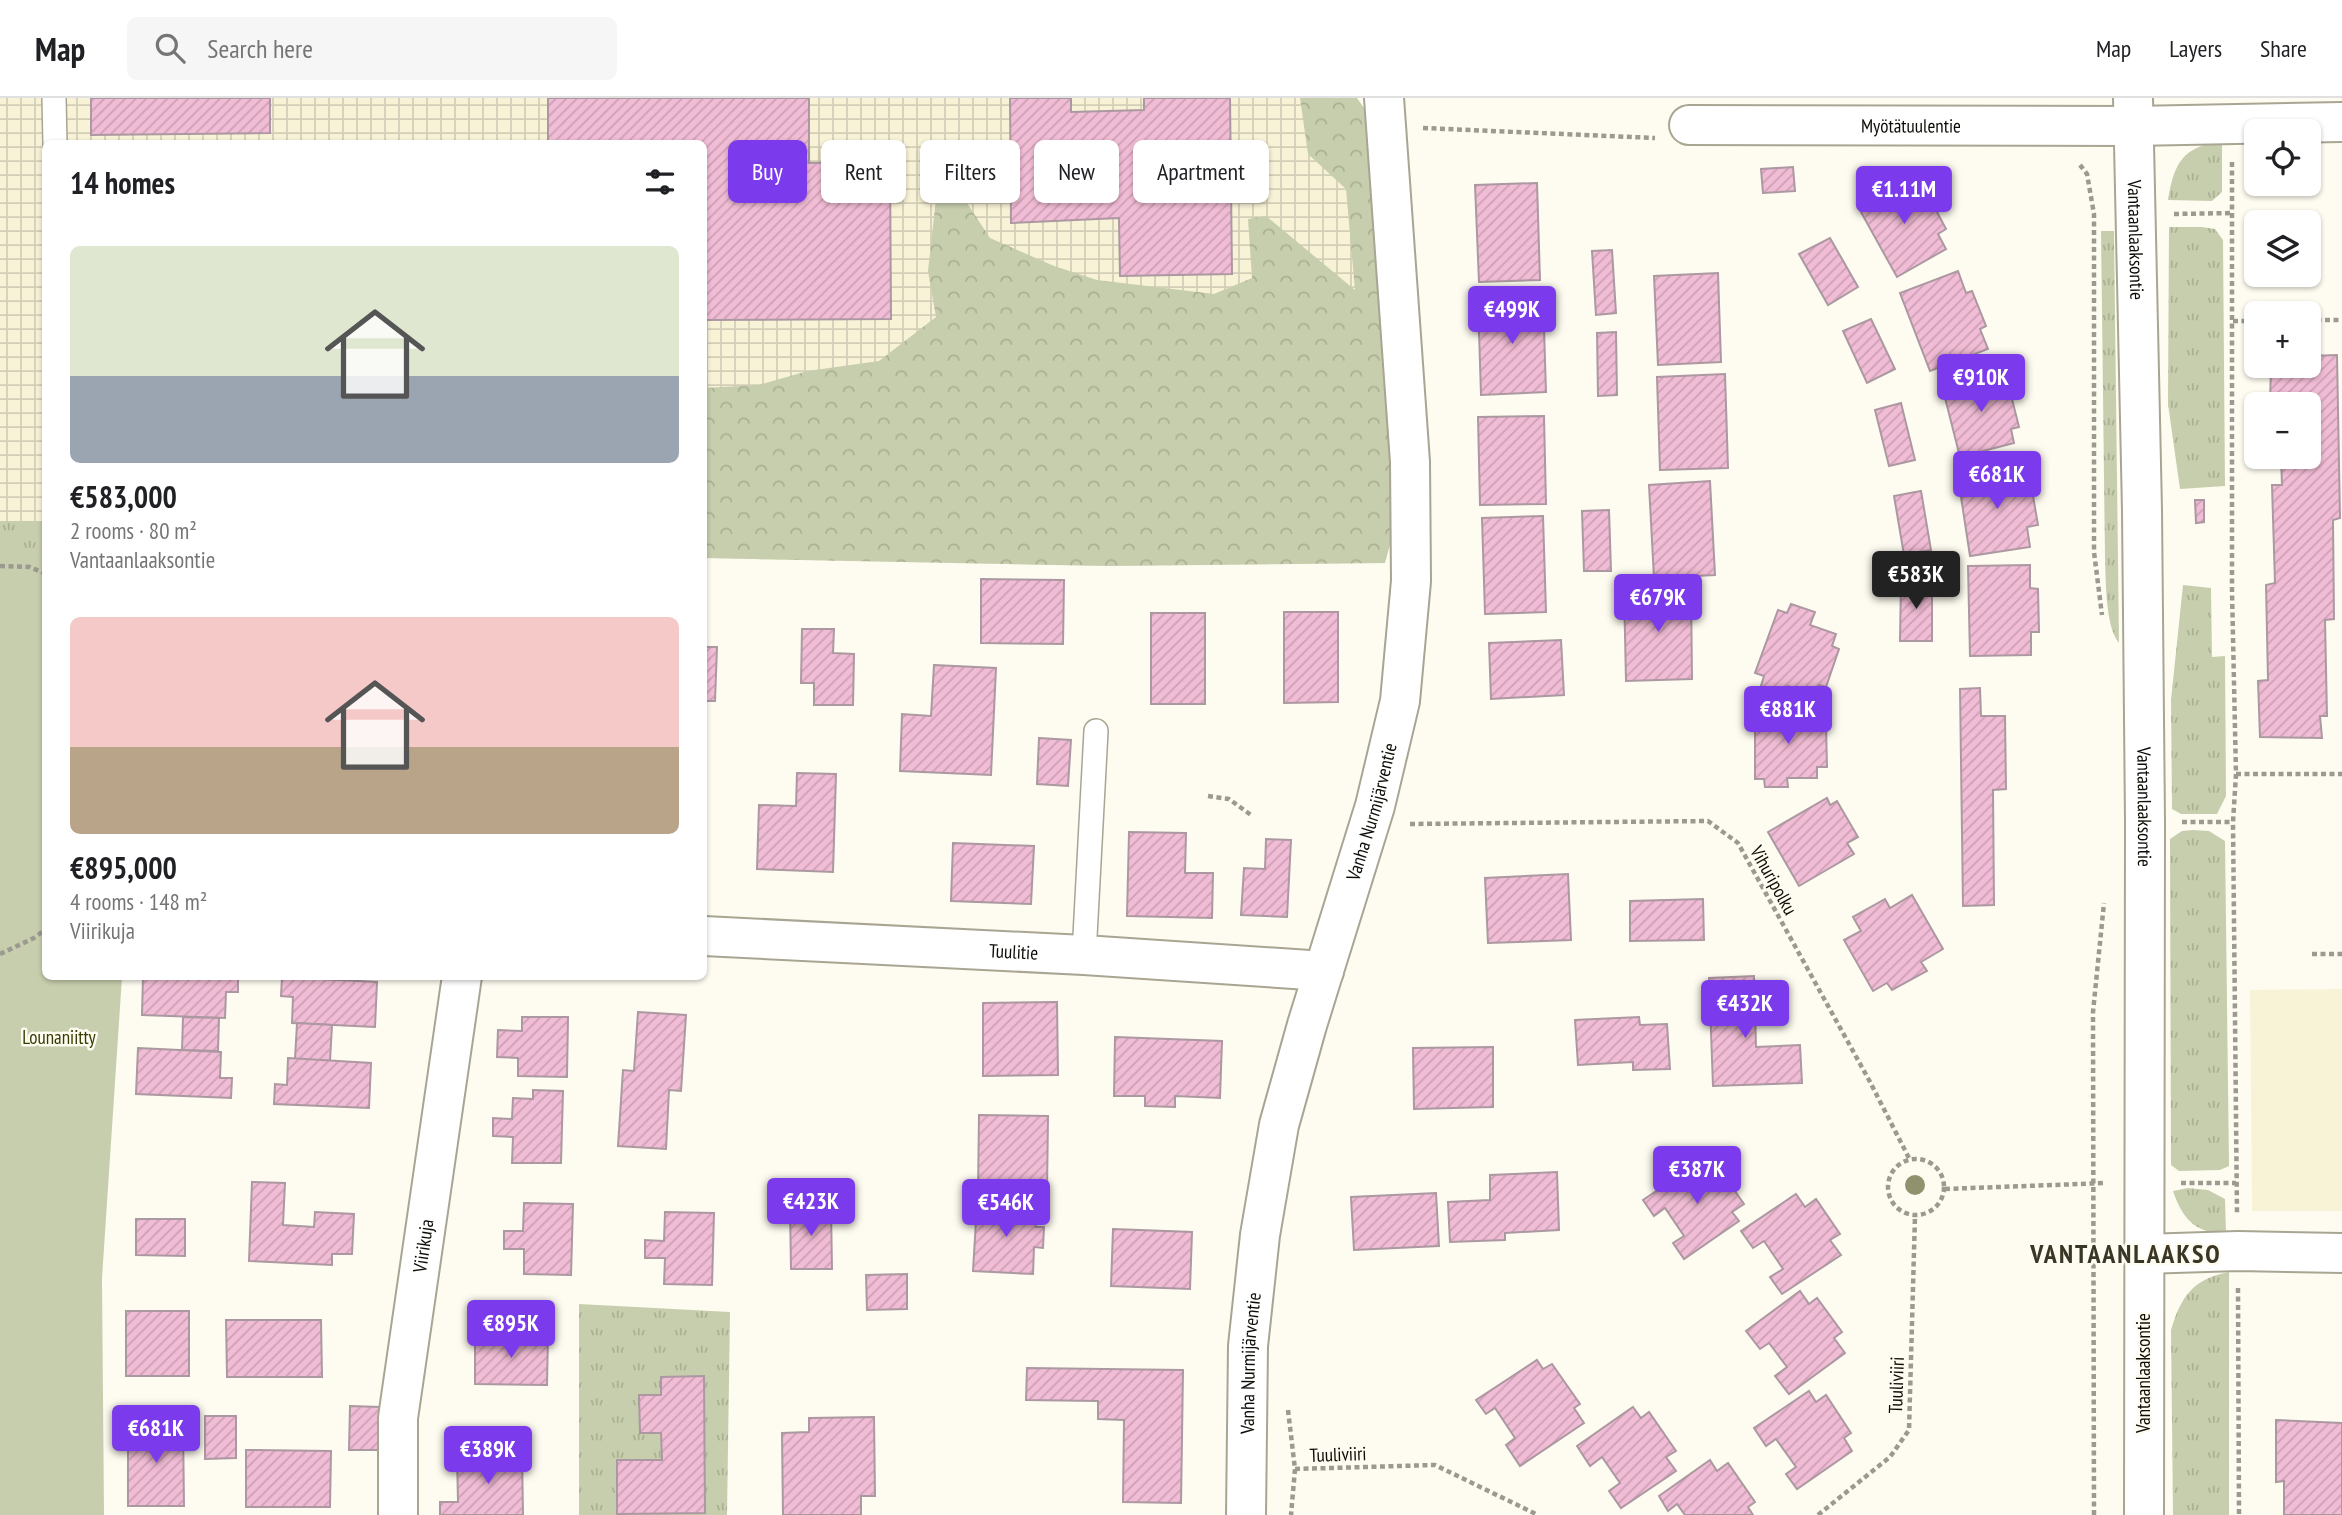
<!DOCTYPE html>
<html lang="en">
<head>
<meta charset="utf-8">
<style>
	:root { --surface:#fff; --page:#f6f6f6; --text:#202124; --muted:#757577; --line:#e0e0e0; --accent:#7c3aed }
	body { margin:0; font-family:"PT Sans Narrow",sans-serif; background:var(--page); color:var(--text); height:100vh; display:flex; flex-direction:column; font-size:26px; white-space:nowrap }
	* { box-sizing:border-box; margin:0 }
	p { font-size:23px; color:var(--muted) }
	.icon { flex:none; width:38px; height:38px; fill:none; stroke:currentColor; stroke-width:2; stroke-linecap:round; stroke-linejoin:round }
	.map { position:relative; flex:1; overflow:hidden }
	.sheet { position:absolute; left:42px; top:42px; width:665px; height:840px; display:flex; flex-direction:column; background:var(--surface); border-radius:10px; box-shadow:0 2px 5px #0004 }
	.sheet>* { flex:none }
	.guide { position:absolute; left:728px; top:42px; width:665px; height:63px; display:flex; gap:14px }
	.buttons { position:absolute; left:2244px; top:21px; display:grid; gap:14px }
	.buttons a { display:grid; place-items:center; width:77px; height:77px; border-radius:10px; background:var(--surface); box-shadow:0 2px 5px #0004; font-size:35px }
	.price { position:absolute; translate:-50% -60px; padding:0 16px; border-radius:7px; background:var(--accent); color:#fff; font-size:23px; line-height:46px; filter:drop-shadow(0 2px 4px #0008) }
	.price::after { content:''; position:absolute; left:50%; top:42px; width:21px; height:16px; margin-left:-10px; background:inherit; clip-path:polygon(0 0,100% 0,50% 100%) }
	.price.active { background:#222; color:#fff }
	ul { padding:0; list-style:none }
	li { display:grid; align-content:center; gap:14px; height:371px; padding:0 28px }
	li span { display:grid; place-items:center; height:217px; border-radius:10px; color:#555 }
	li>.icon { margin-inline-start:auto }
	span .icon { width:126px; height:126px; fill:#fffc; stroke-width:1 }
	li b { font-size:30px }
	h2 { display:flex; justify-content:space-between; align-items:center; height:84px; padding:0 28px; font-size:30px }
	.tag { padding:0 24px; border-radius:10px; background:var(--surface); box-shadow:0 2px 5px #0004; font-size:24px; line-height:63px }
	.tag.active { background:var(--accent); color:#fff }
	header { display:flex; align-items:center; gap:42px; box-sizing:border-box; height:98px; padding:0 35px; background:var(--surface); border-bottom:2px solid var(--line) }
	header strong { font-size:33px }
	nav { display:flex; gap:38px; margin-inline-start:auto; font-size:24px }
	.search { width:490px; height:63px; background:var(--page); display:flex; align-items:center; gap:18px; box-sizing:border-box; padding:0 24px; border-radius:10px; color:var(--muted); font-size:26px }
	.map>svg:first-child { display:block }
</style>
</head>
<body>
<header>
<strong>Map</strong>
<div class="search"><svg class="icon" aria-label="search" viewBox="0 0 24 24"><circle cx="10" cy="10" r="6"/><path d="M15 15l6 6"/></svg>Search here</div>
<nav><a>Map</a><a>Layers</a><a>Share</a></nav>
</header>
<div class="map">
<svg width="2342" height="1417" viewBox="0 0 2342 1417">
	<defs>
		<pattern id="industrial-grid" width="8" height="8" patternUnits="userSpaceOnUse" patternTransform="scale(1.75)"><rect width="8" height="8" fill="#f8f2d7"/><path d="M0 4h8M4 0v8" fill="none" stroke="#d3ceb7"/></pattern>
		<pattern id="grass-tufts" width="24" height="20" patternUnits="userSpaceOnUse" patternTransform="scale(1.75)"><rect width="24" height="20" fill="#c7cead"/><path d="M3 7l-1-3M5 7V3M7 7l1-3M15 17l-1-3M17 17v-4M19 17l1-3" fill="none" stroke="#aab093"/></pattern>
		<pattern id="forest-crowns" width="20" height="18" patternUnits="userSpaceOnUse" patternTransform="scale(1.75)"><rect width="20" height="18" fill="#c7cead"/><path d="M2 6a3 3 0 1 1 6 0M12 15a3 3 0 1 1 6 0" fill="none" stroke="#aab093"/></pattern>
		<pattern id="building-hatch" width="6" height="6" patternUnits="userSpaceOnUse" patternTransform="scale(1.75)"><rect width="6" height="6" fill="#f1bcd5"/><path d="M-1 1l2-2M0 6l6-6M5 7l2-2" fill="none" stroke="#cda0b5"/></pattern>
	</defs>
	<rect width="100%" height="100%" fill="#fefcf0"/>
	<!-- built -->
	<polygon fill="#f8f2d7" points="2342,891 2342,1113 2252,1113 2250,892"/>
	<!-- industrial -->
	<polygon fill="url(#industrial-grid)" points="0,0 1346,0 1382,391 1385,465 1108,468 704,460 704,46 46,46 45,452 0,450"/>
	<!-- grass -->
	<g fill="url(#grass-tufts)">
		<path d="M2222,43v51l-10,9 -44,-1c6,-37 14,-53 54,-59z"/>
		<polygon points="2169,129 2202,129 2215,131 2223,142 2225,388 2180,391 2168,306"/>
		<path d="M2101,133h13l5,412c-14,-17 -13,-63 -14,-85z"/>
		<polygon points="0,423 45,423 45,461 0,460"/>
		<polygon points="2183,487 2211,490 2212,559 2225,558 2226,698 2217,716 2181,716 2172,711 2171,602"/>
		<polygon points="2193,732 2209,733 2225,743 2229,1068 2220,1072 2179,1073 2171,1067 2170,741 2182,733"/>
		<path d="M2188,1090l20,2 17,9 1,34c-31,1 -44,-15 -53,-42z"/>
		<path d="M2229,1174v243h-56l-2,-185c10,-34 22,-51 58,-58z"/>
		<polygon points="579,1206 730,1214 727,1417 579,1417"/>
	</g>
	<!-- forest -->
	<polygon fill="url(#forest-crowns)" points="1300,0 1357,0 1364,10 1373,59 1390,285 1393,436 1385,465 1108,468 704,460 704,290 758,287 808,273 879,263 936,219 928,173 938,83 959,93 990,140 1054,168 1097,182 1214,196 1252,180 1248,121 1266,118 1355,192 1346,91 1308,56"/>
	<!-- green -->
	<polygon fill="#c7cead" points="0,450 45,452 46,878 122,879 102,1180 104,1417 0,1417"/>
	<!-- building -->
	<g fill="url(#building-hatch)" stroke="#ac98a1" stroke-width="2">
		<polygon points="91,0 270,0 270,35 91,37"/>
		<polygon points="548,0 809,0 809,65 890,64 891,221 704,222 704,46 548,46"/>
		<polygon points="1010,0 1071,0 1071,14 1144,12 1144,0 1230,0 1232,176 1120,178 1119,120 1011,125"/>
		<polygon points="1793,69 1795,93 1763,95 1761,71"/>
		<polygon points="1906,80 1918,102 1928,97 1946,131 1938,136 1946,151 1897,179 1857,107"/>
		<polygon points="1537,85 1540,182 1479,184 1475,87"/>
		<polygon points="1830,140 1858,189 1828,207 1799,156"/>
		<polygon points="1612,152 1616,215 1596,217 1592,153"/>
		<polygon points="1958,173 1966,195 1972,193 1986,228 1980,231 1988,251 1930,273 1900,195"/>
		<polygon points="1718,175 1721,264 1658,267 1654,178"/>
		<polygon points="1543,199 1546,294 1481,297 1478,202"/>
		<polygon points="1871,221 1895,271 1867,285 1843,233"/>
		<polygon points="1616,234 1617,297 1598,298 1597,235"/>
		<polygon points="2337,257 2340,420 2333,422 2334,521 2325,522 2327,618 2320,618 2322,640 2260,639 2258,583 2268,582 2266,487 2275,485 2272,387 2282,387 2281,359 2308,359 2308,306 2270,306 2271,268 2308,268 2308,258"/>
		<polygon points="1995,274 1999,287 2008,285 2019,329 2011,331 2014,345 1960,359 1942,288"/>
		<polygon points="1725,276 1728,370 1660,372 1657,279"/>
		<polygon points="1901,305 1915,362 1889,368 1875,312"/>
		<polygon points="1544,318 1546,406 1480,407 1478,319"/>
		<polygon points="2020,370 2023,387 2031,386 2038,427 2027,429 2030,449 1970,458 1958,379"/>
		<polygon points="1710,383 1715,477 1654,480 1649,387"/>
		<polygon points="1921,393 1931,452 1904,457 1894,398"/>
		<polygon points="2195,402 2204,402 2204,424 2196,425"/>
		<polygon points="1609,412 1611,473 1584,473 1582,413"/>
		<polygon points="1543,418 1546,514 1485,516 1482,420"/>
		<polygon points="2030,467 2030,490 2038,491 2039,534 2031,534 2031,557 1970,558 1968,468"/>
		<polygon points="981,481 1064,482 1063,546 981,545"/>
		<polygon points="1901,483 1932,483 1932,543 1900,543"/>
		<polygon points="1691,490 1692,581 1626,583 1624,491"/>
		<polygon points="1791,506 1815,514 1810,527 1836,536 1832,548 1839,551 1826,589 1819,587 1815,597 1788,588 1785,597 1761,588 1764,578 1755,575 1778,512 1787,515"/>
		<polygon points="1284,514 1338,514 1338,604 1284,605"/>
		<rect x="1151" y="515" width="54" height="91"/>
		<polygon points="802,531 834,531 833,555 854,556 853,607 814,607 814,585 801,585"/>
		<polygon points="1561,542 1564,597 1491,601 1489,545"/>
		<polygon points="704,549 717,549 715,603 704,603"/>
		<polygon points="934,567 996,570 991,677 900,673 902,616 931,618"/>
		<polygon points="1980,590 1981,618 2005,618 2006,691 1993,692 1994,807 1963,808 1960,591"/>
		<polygon points="1766,605 1793,605 1793,618 1815,617 1815,627 1826,626 1827,669 1817,669 1817,680 1787,680 1788,689 1765,689 1764,681 1755,681 1755,615 1766,614"/>
		<polygon points="1039,640 1071,642 1068,688 1037,686"/>
		<polygon points="797,675 836,676 833,774 757,771 759,707 796,708"/>
		<polygon points="1827,700 1830,707 1837,703 1858,739 1847,745 1854,756 1799,788 1768,734"/>
		<polygon points="1129,734 1186,735 1185,775 1213,775 1212,820 1127,818"/>
		<polygon points="1266,741 1291,742 1287,819 1241,817 1244,770 1265,771"/>
		<polygon points="953,745 1034,748 1031,806 951,803"/>
		<polygon points="1568,776 1571,842 1488,845 1485,780"/>
		<polygon points="1912,797 1943,851 1921,864 1927,873 1892,892 1887,885 1873,893 1844,842 1861,833 1853,819 1885,801 1890,810"/>
		<polygon points="1703,801 1704,842 1630,843 1630,803"/>
		<polygon points="143,878 238,878 238,894 226,894 225,920 142,917"/>
		<polygon points="1754,878 1756,949 1800,947 1802,985 1713,988 1709,880"/>
		<polygon points="282,879 377,884 375,929 292,925 293,899 281,898"/>
		<polygon points="1057,904 1058,977 983,978 983,905"/>
		<polygon points="638,914 686,917 681,993 669,992 666,1051 618,1048 623,972 634,973"/>
		<polygon points="183,919 219,920 218,953 182,952"/>
		<polygon points="522,919 568,919 567,979 518,978 518,960 497,959 498,932 522,933"/>
		<polygon points="1639,919 1640,927 1667,926 1670,971 1633,972 1633,964 1578,967 1575,922"/>
		<polygon points="297,925 332,927 330,963 295,961"/>
		<polygon points="1115,939 1222,943 1220,1000 1175,998 1175,1009 1145,1008 1145,998 1114,998"/>
		<polygon points="1493,949 1493,1009 1414,1011 1413,950"/>
		<polygon points="138,950 221,954 220,980 232,980 231,1000 136,996"/>
		<polygon points="288,960 371,965 369,1010 274,1006 275,986 287,987"/>
		<polygon points="533,992 563,993 561,1065 512,1065 513,1039 493,1038 493,1020 512,1021 513,1000 533,1001"/>
		<polygon points="979,1017 1048,1018 1047,1094 978,1093"/>
		<polygon points="1696,1066 1703,1075 1716,1066 1744,1106 1732,1114 1739,1123 1684,1161 1673,1145 1684,1138 1665,1110 1654,1118 1643,1102"/>
		<polygon points="1557,1074 1559,1132 1505,1135 1505,1142 1450,1144 1448,1104 1490,1102 1490,1077"/>
		<polygon points="252,1084 285,1085 283,1127 314,1129 315,1114 354,1116 352,1156 332,1156 332,1167 249,1163"/>
		<polygon points="1436,1095 1439,1148 1354,1152 1351,1099"/>
		<polygon points="1796,1096 1805,1109 1816,1101 1840,1136 1830,1142 1841,1157 1782,1196 1770,1179 1783,1171 1764,1143 1753,1150 1741,1133"/>
		<polygon points="524,1105 573,1106 571,1177 524,1176 524,1151 504,1151 504,1133 523,1133"/>
		<polygon points="977,1106 1037,1109 1036,1129 1044,1129 1043,1150 1034,1149 1033,1176 973,1173"/>
		<polygon points="790,1110 831,1110 832,1171 791,1171"/>
		<polygon points="665,1114 714,1115 712,1187 664,1186 665,1160 645,1160 645,1142 664,1143"/>
		<polygon points="136,1121 185,1121 185,1158 136,1157"/>
		<polygon points="1113,1131 1192,1134 1190,1191 1111,1188"/>
		<polygon points="907,1176 907,1211 867,1212 866,1177"/>
		<polygon points="1800,1193 1809,1206 1817,1200 1842,1234 1834,1240 1845,1255 1789,1296 1775,1278 1787,1269 1769,1245 1760,1251 1746,1233"/>
		<rect x="126" y="1213" width="63" height="65"/>
		<polygon points="226,1222 321,1222 322,1279 227,1279"/>
		<polygon points="475,1238 548,1239 547,1287 475,1286"/>
		<polygon points="1537,1262 1543,1271 1552,1266 1580,1306 1574,1310 1584,1325 1520,1368 1506,1347 1515,1340 1495,1310 1486,1316 1476,1302"/>
		<polygon points="1027,1270 1183,1272 1181,1405 1123,1404 1124,1322 1098,1321 1098,1303 1026,1302"/>
		<polygon points="704,1278 705,1415 617,1416 617,1362 662,1362 661,1335 640,1335 639,1297 661,1297 661,1279"/>
		<polygon points="1809,1293 1816,1304 1826,1297 1851,1335 1844,1340 1852,1353 1797,1391 1786,1376 1796,1369 1776,1341 1766,1348 1754,1330"/>
		<polygon points="350,1308 380,1309 379,1352 349,1352"/>
		<polygon points="1633,1309 1641,1320 1649,1314 1676,1353 1666,1359 1676,1373 1621,1410 1609,1393 1620,1385 1602,1359 1590,1368 1577,1348"/>
		<polygon points="205,1318 236,1318 236,1360 205,1361"/>
		<polygon points="874,1319 875,1398 861,1398 861,1417 783,1417 782,1335 809,1334 809,1320"/>
		<polygon points="2276,1322 2342,1325 2342,1417 2284,1417 2284,1383 2276,1384"/>
		<polygon points="128,1326 183,1326 184,1408 128,1408"/>
		<polygon points="246,1352 331,1353 330,1409 246,1409"/>
		<polygon points="522,1356 523,1417 440,1417 440,1404 458,1404 457,1357"/>
		<polygon points="1710,1362 1717,1373 1728,1365 1755,1404 1748,1409 1753,1417 1685,1417 1677,1406 1668,1413 1659,1398"/>
	</g>
	<g fill="none" stroke-linecap="round" stroke-linejoin="round">
		<defs>
			<g id="service">
				<polyline points="54,0 55,46"/>
				<polyline points="1084,857 1096,633"/>
			</g>
			<g id="minor">
				<path id="s1" d="M1689,27l444,1 209,-4"/>
				<path id="s2" d="M704,838l380,19 240,16"/>
				<polyline points="2143,1156 2238,1153 2342,1155"/>
				<path id="s3" d="M398,1417v-97l64,-442"/>
			</g>
			<g id="tertiary">
				<path id="s4" d="M1246,1417l2,-169 12,-111 19,-110 28,-100 68,-219 25,-105 11,-120 -1,-119 -26,-364"/>
			</g>
			<g id="secondary">
				<path id="s5" d="M2133,0l9,412 3,312 -1,693"/>
			</g>
		</defs>
		<!-- service casing -->
		<use href="#service" stroke="#a9a593" stroke-width="26"/>
		<!-- minor casing -->
		<use href="#minor" stroke="#a9a593" stroke-width="42"/>
		<!-- tertiary casing -->
		<use href="#tertiary" stroke="#a9a593" stroke-width="42"/>
		<!-- secondary casing -->
		<use href="#secondary" stroke="#a9a593" stroke-width="42"/>
		<!-- path -->
		<g stroke="#9c9a90" stroke-width="4.5" stroke-dasharray="5 3.5" stroke-linecap="butt">
			<polyline points="1423,30 1655,40"/>
			<polyline points="2232,64 2232,493 2236,676 2233,724 2237,1115"/>
			<polyline points="2080,67 2087,76 2094,116 2094,454 2102,517"/>
			<polyline points="2174,116 2233,115"/>
			<polyline points="2308,222 2342,222"/>
			<polyline points="2233,223 2256,223"/>
			<polyline points="0,468 30,469 46,476"/>
			<polyline points="2236,676 2342,676"/>
			<polyline points="1208,698 1229,701 1251,717"/>
			<polyline points="2182,724 2233,724"/>
			<polyline points="1410,726 1708,723 1738,745 1869,982 1910,1062"/>
			<polyline points="0,856 34,840 46,831"/>
			<polyline points="2312,856 2342,856"/>
			<circle cx="1916" cy="1089" r="28"/>
			<polyline points="2181,1085 2236,1085"/>
			<polyline points="1945,1091 2106,1085"/>
			<polyline points="2238,1190 2239,1417"/>
			<polyline points="1288,1312 1295,1371 1291,1417"/>
			<polyline points="1295,1371 1435,1367 1538,1417"/>
			<polyline points="1818,1417 1890,1359 1909,1332 1915,1118"/>
			<polyline points="2094,1417 2093,914 2104,805"/>
		</g>
		<!-- service -->
		<use href="#service" stroke="#fff" stroke-width="23"/>
		<!-- minor -->
		<use href="#minor" stroke="#fff" stroke-width="38"/>
		<!-- tertiary -->
		<use href="#tertiary" stroke="#fff" stroke-width="38"/>
		<!-- secondary -->
		<use href="#secondary" stroke="#fff" stroke-width="38"/>
	</g>
	<!-- trees -->
	<circle fill="#8f926c" cx="1915" cy="1087" r="10"/>
	<g text-anchor="middle" dominant-baseline="central" stroke-width="5" stroke-linejoin="round" paint-order="stroke">
		<!-- street labels -->
		<g font-size="19" fill="#0d0c06" stroke="#fefcf0">
			<text stroke="none"><textPath href="#s1" startOffset="222">Myötätuulentie</textPath></text>
			<text stroke="none"><textPath href="#s5" startOffset="142">Vantaanlaaksontie</textPath></text>
			<text stroke="none"><textPath href="#s5" startOffset="709">Vantaanlaaksontie</textPath></text>
			<text stroke="none"><textPath href="#s4" startOffset="719">Vanha Nurmijärventie</textPath></text>
			<text transform="translate(1774 782) rotate(61)">Vihuripolku</text>
			<text stroke="none"><textPath href="#s2" startOffset="310">Tuulitie</textPath></text>
			<text stroke="none"><textPath href="#s3" startOffset="271">Viirikuja</textPath></text>
			<text stroke="none"><textPath href="#s4" startOffset="152">Vanha Nurmijärventie</textPath></text>
			<text transform="translate(2143 1275) rotate(-90)">Vantaanlaaksontie</text>
			<text transform="translate(1896 1287) rotate(-88)">Tuuliviiri</text>
			<text transform="translate(1338 1356) rotate(-2)">Tuuliviiri</text>
		</g>
		<!-- park labels -->
		<g font-size="19" fill="#343c00" stroke="#fefcf0">
			<text x="59" y="939">Lounaniitty</text>
		</g>
		<!-- district labels -->
		<g font-size="26" font-weight="bold" letter-spacing="2" fill="#393626" stroke="#fefcf0">
			<text x="2126" y="1155">VANTAANLAAKSO</text>
		</g>
	</g>
</svg>
<div class="buttons">
<a><svg class="icon" aria-label="locate" viewBox="0 0 24 24"><circle cx="12" cy="12" r="6"/><path d="M12 2v4M12 18v4M2 12h4M18 12h4"/></svg></a>
<a><svg class="icon" aria-label="layers" viewBox="0 0 24 24"><path d="M12 4l9 5-9 5-9-5zM3 14l9 5 9-5"/></svg></a>
<a>+</a>
<a>−</a>
</div>
<b class="price" style="left:1904px;top:128px">€1.11M</b>
<b class="price" style="left:1512px;top:248px">€499K</b>
<b class="price" style="left:1981px;top:316px">€910K</b>
<b class="price" style="left:1997px;top:413px">€681K</b>
<b class="price active" style="left:1916px;top:513px">€583K</b>
<b class="price" style="left:1658px;top:536px">€679K</b>
<b class="price" style="left:1788px;top:648px">€881K</b>
<b class="price" style="left:1745px;top:942px">€432K</b>
<b class="price" style="left:1697px;top:1108px">€387K</b>
<b class="price" style="left:811px;top:1140px">€423K</b>
<b class="price" style="left:1006px;top:1141px">€546K</b>
<b class="price" style="left:511px;top:1262px">€895K</b>
<b class="price" style="left:156px;top:1367px">€681K</b>
<b class="price" style="left:488px;top:1388px">€389K</b>
<div class="guide">
<a class="tag active">Buy</a>
<a class="tag">Rent</a>
<a class="tag">Filters</a>
<a class="tag">New</a>
<a class="tag">Apartment</a>
</div>
<section class="sheet">
<h2>14 homes<svg class="icon" aria-label="filters" viewBox="0 0 24 24"><path d="M4 7h16M4 17h16"/><circle cx="9" cy="7" r="2"/><circle cx="15" cy="17" r="2"/></svg></h2>
<ul>
<li><span style="background:linear-gradient(#dfe7d0 60%,#9aa5b1 0)"><svg class="icon" aria-label="home" viewBox="0 0 24 24"><path d="M3 11l9-7 9 7M6 9v11h12V9"/></svg></span><div><b>€583,000</b><p>2 rooms · 80 m²</p><p>Vantaanlaaksontie</p></div></li>
<li><span style="background:linear-gradient(#f6c9c9 60%,#b9a48a 0)"><svg class="icon" aria-label="home" viewBox="0 0 24 24"><path d="M3 11l9-7 9 7M6 9v11h12V9"/></svg></span><div><b>€895,000</b><p>4 rooms · 148 m²</p><p>Viirikuja</p></div></li>
</ul>
</section>
</div>
</body>
</html>
